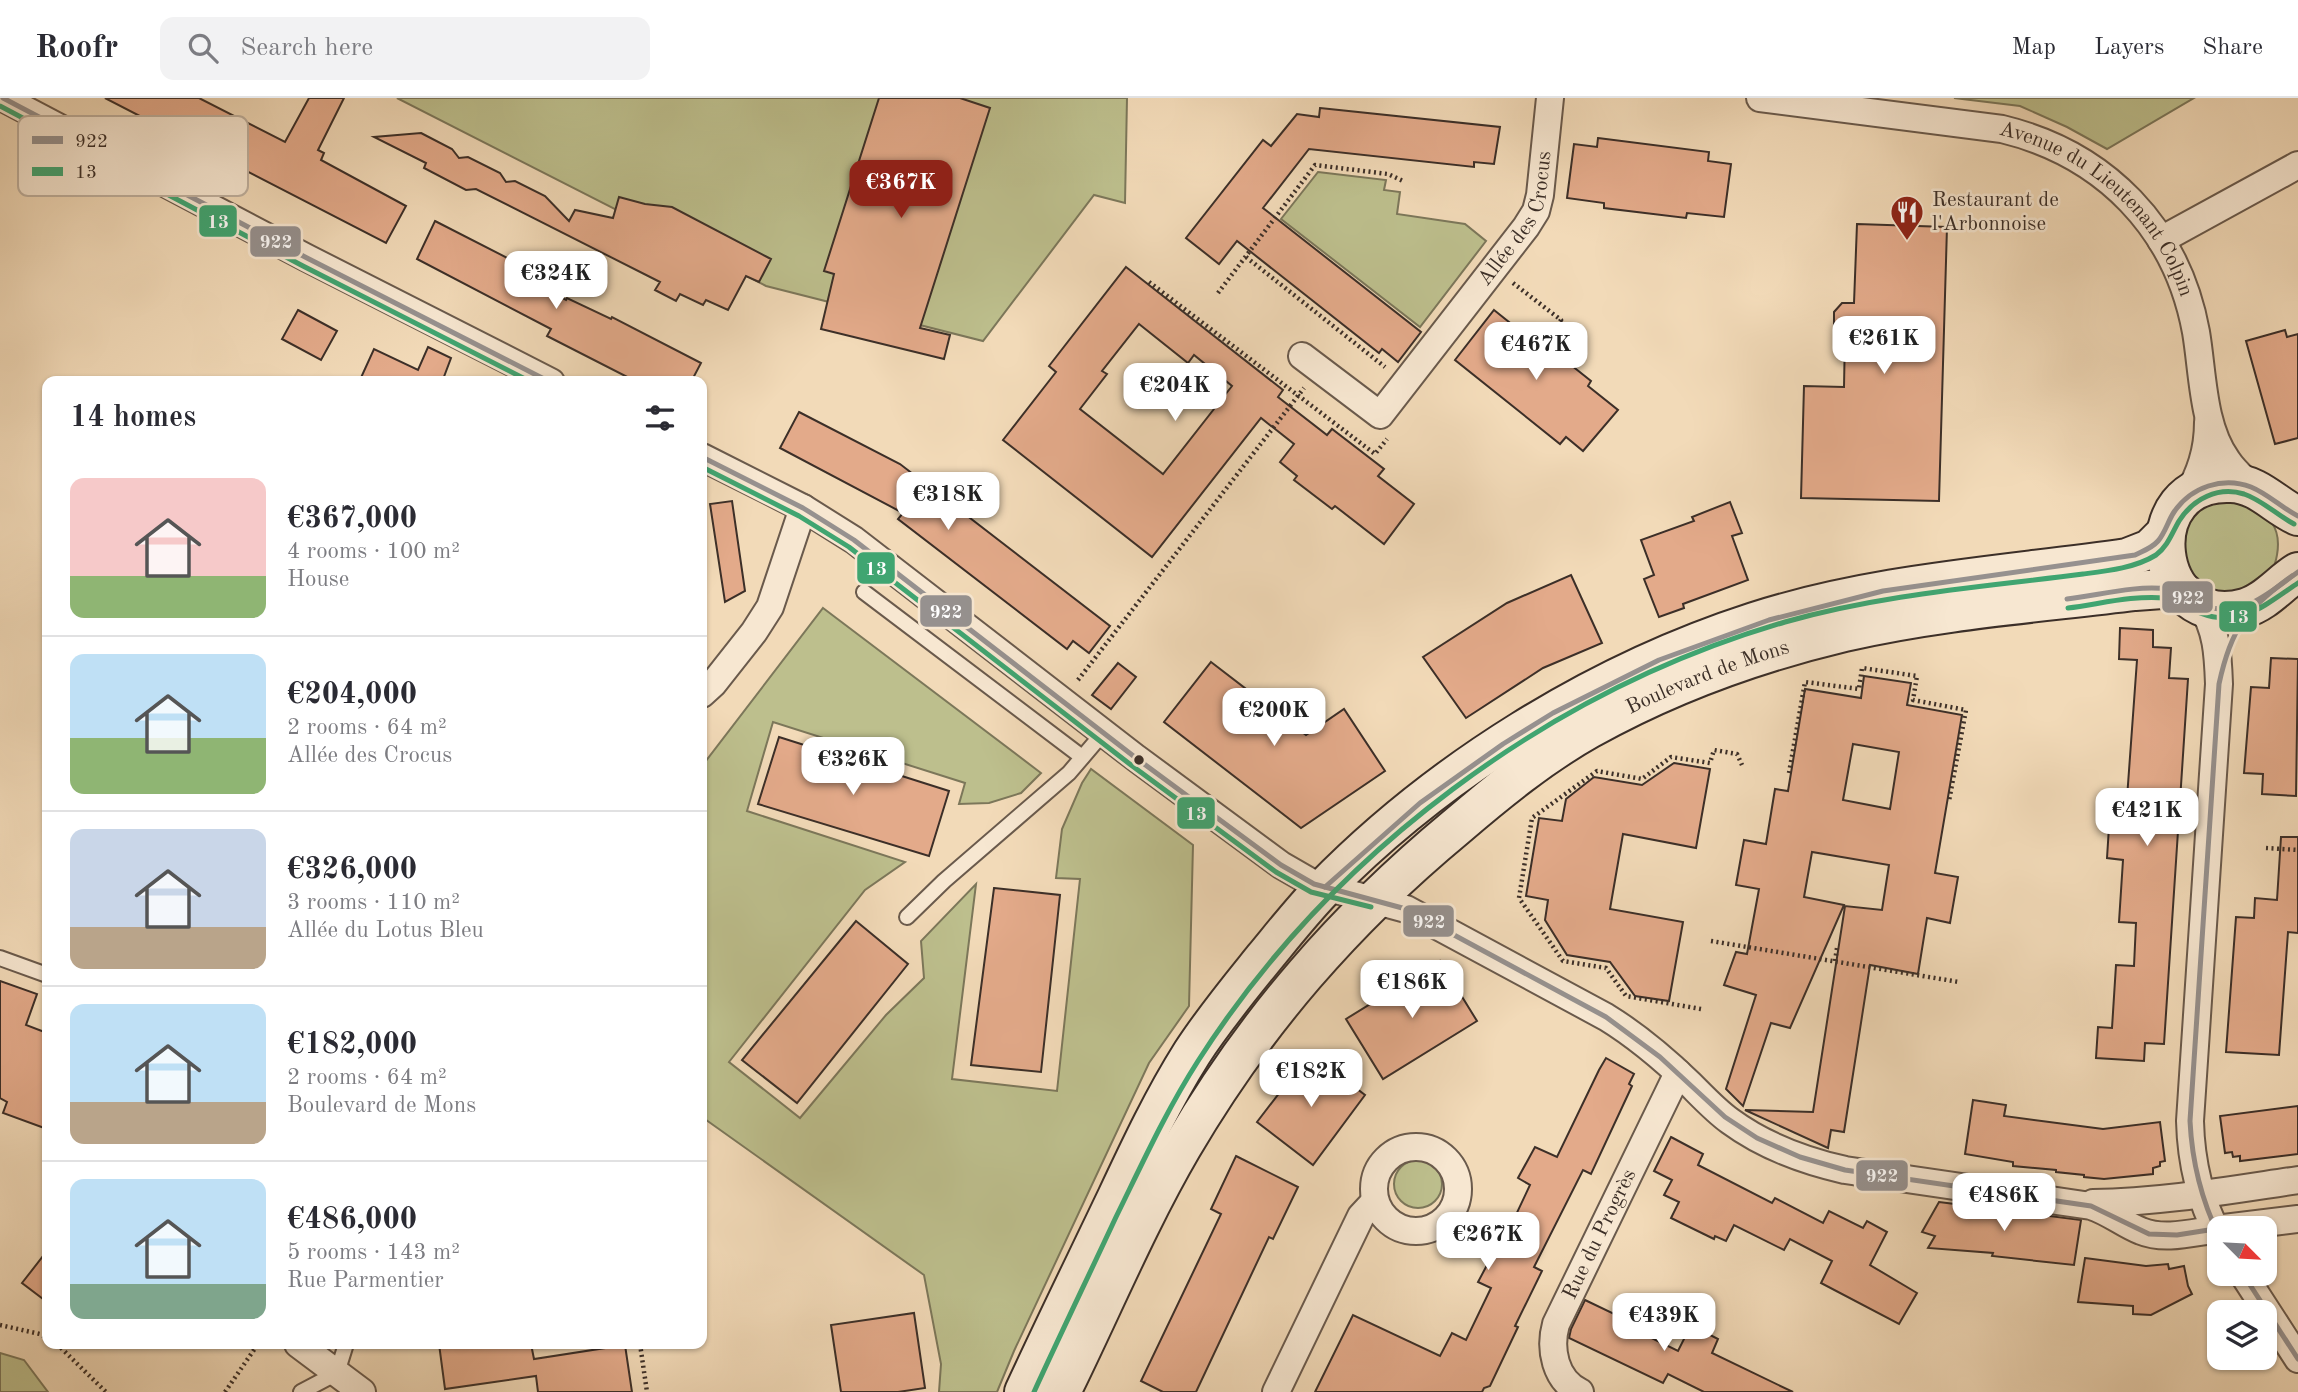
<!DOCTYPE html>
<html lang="en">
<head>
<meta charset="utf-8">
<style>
	:root { --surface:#fff; --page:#f2f2f3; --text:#2b2b33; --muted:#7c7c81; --line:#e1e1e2; --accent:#8f2418 }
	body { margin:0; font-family:"Old Standard TT",serif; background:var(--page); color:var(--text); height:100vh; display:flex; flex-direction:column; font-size:26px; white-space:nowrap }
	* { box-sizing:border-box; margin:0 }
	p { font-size:23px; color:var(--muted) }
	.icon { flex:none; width:38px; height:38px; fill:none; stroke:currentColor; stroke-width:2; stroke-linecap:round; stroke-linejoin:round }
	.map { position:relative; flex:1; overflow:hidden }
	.sheet { position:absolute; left:42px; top:278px; width:665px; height:973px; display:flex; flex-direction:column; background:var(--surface); border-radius:14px; box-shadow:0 2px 5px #0004 }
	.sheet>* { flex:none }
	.needle { width:46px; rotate:114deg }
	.fabs { position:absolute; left:2207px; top:1118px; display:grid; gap:14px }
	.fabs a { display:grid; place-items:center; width:70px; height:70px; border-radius:14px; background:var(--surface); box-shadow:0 2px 5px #0004; font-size:35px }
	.price { position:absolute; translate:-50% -60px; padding:0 16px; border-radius:14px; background:#fff; color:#222; font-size:23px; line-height:46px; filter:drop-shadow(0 2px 4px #0008) }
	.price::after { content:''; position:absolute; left:50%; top:42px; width:21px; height:16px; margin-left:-10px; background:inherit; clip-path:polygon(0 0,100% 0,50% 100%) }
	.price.active { background:var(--accent); color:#fff }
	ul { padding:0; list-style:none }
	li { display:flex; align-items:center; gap:21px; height:175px; padding:0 28px }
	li+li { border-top:2px solid var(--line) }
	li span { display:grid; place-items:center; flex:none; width:196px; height:140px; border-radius:14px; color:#555 }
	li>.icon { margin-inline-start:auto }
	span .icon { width:84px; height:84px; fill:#fffc; stroke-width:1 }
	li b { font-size:30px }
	h2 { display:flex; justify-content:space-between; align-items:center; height:84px; padding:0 28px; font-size:30px }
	header { display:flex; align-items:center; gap:42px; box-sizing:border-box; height:98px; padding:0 35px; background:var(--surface); border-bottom:2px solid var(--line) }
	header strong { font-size:33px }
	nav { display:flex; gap:38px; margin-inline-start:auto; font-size:24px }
	.search { width:490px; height:63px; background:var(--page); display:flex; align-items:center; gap:18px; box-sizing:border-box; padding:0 24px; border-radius:14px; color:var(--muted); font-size:26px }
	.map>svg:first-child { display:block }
</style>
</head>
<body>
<header>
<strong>Roofr</strong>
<div class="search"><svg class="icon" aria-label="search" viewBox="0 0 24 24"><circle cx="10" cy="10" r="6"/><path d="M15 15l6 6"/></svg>Search here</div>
<nav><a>Map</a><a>Layers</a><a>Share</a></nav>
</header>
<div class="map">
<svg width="2298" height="1294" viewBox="0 0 2298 1294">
	<rect width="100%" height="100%" fill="#f2dab8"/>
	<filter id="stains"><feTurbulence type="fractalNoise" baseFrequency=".00286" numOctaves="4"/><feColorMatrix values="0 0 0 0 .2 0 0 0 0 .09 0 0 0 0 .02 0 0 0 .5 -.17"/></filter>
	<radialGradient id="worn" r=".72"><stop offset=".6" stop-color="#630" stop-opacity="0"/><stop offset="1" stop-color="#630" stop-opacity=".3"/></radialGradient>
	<!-- green -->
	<g fill="#bdbf8d" stroke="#7c775a" stroke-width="2">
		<polygon points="397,0 1127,0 1125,105 1094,97 983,243 766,188"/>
		<polygon points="1954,0 2194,0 2107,51 2067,29 2020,8"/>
		<polygon points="1318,74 1386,82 1384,92 1400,94 1397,116 1465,126 1486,143 1420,229 1281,121"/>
		<path d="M2231,399c10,6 34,17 41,26 11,16 6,49 -11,60 -10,6 -25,9 -36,13l-35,-18 -9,-46 26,-30z"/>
		<polygon points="823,510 1041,675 1021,695 989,705 959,706 965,685 773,624 747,713 905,764 865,792 729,964 800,1020 886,917 924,880 921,843 976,786 952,981 1057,993 1080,781 1056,780 1062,731 1082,685 1091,671 1193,747 1189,908 1149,965 1014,1253 997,1294 939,1294 941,1266 924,1177 702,1019 702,668"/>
		<circle cx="1418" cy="1086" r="24"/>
		<polygon points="0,1255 24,1262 48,1294 0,1294"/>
	</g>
	<!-- building -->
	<g fill="#e3aa8a" stroke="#3c2f28" stroke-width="2" fill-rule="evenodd">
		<polygon points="105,0 199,0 285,44 309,0 344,0 318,52 324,55 321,62 406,108 386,145"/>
		<polygon points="879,0 960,0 990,10 920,230 950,237 944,261 821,231 834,176 824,173"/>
		<polygon points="1320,10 1500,29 1494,66 1474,64 1474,69 1309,51 1263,110 1421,234 1398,264 1382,251 1379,255 1237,143 1219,166 1186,140 1263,42 1271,48 1297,16 1319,19"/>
		<polygon points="421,35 452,51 459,60 468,59 500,75 506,84 515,83 545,98 569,123 575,112 613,120 619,99 645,106 672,109 771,161 759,184 746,178 728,212 706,202 703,207 680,196 676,203 655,192 660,184 476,91 466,92 424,70 426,65 374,39"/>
		<polygon points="1598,40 1709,54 1708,63 1731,66 1724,119 1687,115 1686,120 1604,110 1604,105 1567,100 1574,46 1597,49"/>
		<polygon points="435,123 523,168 518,177 566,202 567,200 611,221 612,219 701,265 691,284 637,284 547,238 551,231 417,161"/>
		<polygon points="1857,126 1947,129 1939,403 1801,400 1804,288 1844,289 1845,236 1834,236 1834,214 1842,205 1854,205"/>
		<path d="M1126,169l157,123 -5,7 49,38 5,-6 52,40 -6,7 36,28 -30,40 -49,-38 -3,3 -38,-29 3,-4 -17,-14 14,-18 -33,-26 -109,139 -149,-117 53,-68 -7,-6zM1139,226l49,39 6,-8 38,31 -69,88 -83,-65 27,-35 -5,-3z"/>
		<polygon points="298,212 337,233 321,262 282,241"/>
		<polygon points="1494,212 1524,236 1527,232 1591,283 1588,288 1618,312 1583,353 1566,339 1560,346 1455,262"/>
		<polygon points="2285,232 2287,239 2298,236 2298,340 2275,346 2246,243"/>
		<polygon points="428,249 451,260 442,284 359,284 374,251 418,272"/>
		<polygon points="799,314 900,366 1110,528 1089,555 1073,543 1067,551 898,421 903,415 780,350"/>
		<polygon points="732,403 745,493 725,504 710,406"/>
		<polygon points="1730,404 1742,435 1732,438 1748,482 1683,506 1684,510 1659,519 1644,481 1654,477 1641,442 1694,423 1692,419"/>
		<polygon points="1571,477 1602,545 1543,570 1466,620 1423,559 1507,505"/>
		<polygon points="2120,530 2153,532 2153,549 2171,550 2169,580 2188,581 2164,946 2145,945 2144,963 2096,960 2098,929 2112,930 2116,867 2134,868 2136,825 2119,824 2123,762 2107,760 2110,713 2126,714 2137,562 2119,561"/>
		<polygon points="2271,560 2298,561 2296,698 2262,696 2263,676 2244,675 2251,589 2269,590"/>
		<polygon points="1211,564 1306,637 1344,611 1385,673 1301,730 1164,624"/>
		<polygon points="1118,565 1136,579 1111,611 1092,597"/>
		<path d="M1864,578l47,7 -4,22 55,10 -27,158 23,4 -8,46 -23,-5 -9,56 -48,-9 -26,167 -13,-2 -3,18 -83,-38 68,2 32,-206 37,4 7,-45 -77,-13 -8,45 40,8 -54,123 -19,-5 -28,83 -17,-17 30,-94 -32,-10 12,-33 11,2 12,-65 -23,-4 8,-45 22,4 9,-55 13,2 17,-102 56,9zM1853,646l46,8 -9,57 -47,-9z"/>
		<polygon points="779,639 949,693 929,758 758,706"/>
		<polygon points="1674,665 1710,671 1696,750 1623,736 1610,811 1683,824 1669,903 1635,898 1610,864 1567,857 1545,822 1548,802 1526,798 1539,720 1562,723 1566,701 1594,679 1642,687"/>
		<polygon points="2281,739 2298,739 2298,835 2288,834 2279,957 2226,954 2236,819 2254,820 2255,800 2277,802"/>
		<polygon points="994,790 1060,797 1041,974 971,967"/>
		<polygon points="856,823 908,866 797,1005 742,962"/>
		<polygon points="1440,863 1477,923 1383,981 1346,921"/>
		<polygon points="0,883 37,896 26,927 47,935 47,1031 3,1015 7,1004 0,1000"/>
		<polygon points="1310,955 1365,997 1313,1067 1257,1024"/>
		<polygon points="1606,960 1634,976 1629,986 1632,988 1591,1076 1583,1072 1534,1169 1542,1173 1515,1228 1518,1229 1490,1288 1484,1290 1482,1294 1315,1294 1353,1217 1440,1258 1452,1235 1466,1242 1491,1190 1478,1184 1503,1137 1506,1138 1530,1087 1518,1080 1535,1049 1557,1059 1599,972"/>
		<polygon points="1973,1002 2006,1007 2004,1018 2103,1031 2160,1024 2165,1063 2160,1064 2160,1068 2153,1070 2153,1076 2104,1081 2084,1079 2084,1077 2056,1074 2056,1072 2013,1068 2013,1064 1965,1056"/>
		<polygon points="2298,1008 2298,1056 2240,1063 2240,1058 2233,1059 2232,1054 2225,1055 2220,1018"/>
		<polygon points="1671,1039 1703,1056 1698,1067 1772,1105 1775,1100 1823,1125 1829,1113 1863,1130 1867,1123 1887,1134 1870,1167 1917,1195 1899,1226 1821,1185 1832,1163 1790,1141 1784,1152 1734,1127 1726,1143 1715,1138 1714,1141 1671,1120 1679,1104 1664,1097 1672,1082 1654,1073"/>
		<polygon points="1236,1058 1298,1089 1273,1141 1269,1139 1196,1294 1163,1294 1141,1283 1221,1116 1211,1111"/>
		<polygon points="1939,1104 2081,1122 2074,1167 1992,1158 1993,1155 1928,1150 1935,1138 1922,1134"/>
		<polygon points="47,1153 47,1204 22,1185"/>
		<polygon points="2085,1160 2146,1168 2168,1166 2169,1171 2184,1168 2188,1188 2192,1196 2151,1217 2133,1216 2133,1208 2078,1204"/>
		<polygon points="1585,1202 1614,1216 1620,1204 1641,1215 1633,1231 1678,1253 1691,1227 1718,1241 1712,1255 1793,1294 1704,1294 1668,1276 1663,1285 1569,1240 1571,1231"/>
		<polygon points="914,1215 925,1290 898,1294 841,1294 831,1227"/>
		<polygon points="439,1246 531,1246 534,1261 625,1247 632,1294 538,1294 536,1278 445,1291"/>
	</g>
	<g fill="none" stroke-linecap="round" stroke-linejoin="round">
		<defs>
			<g id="service">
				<polyline points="864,494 1082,659"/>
				<polyline points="907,819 944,783 1069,675 1104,634"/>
				<polyline points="0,860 47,877"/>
				<polyline points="301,1294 337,1275 346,1246"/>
			</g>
			<g id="minor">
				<polyline points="3,0 307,160 551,284"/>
				<path id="s1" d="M1760,0l242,31c103,25 175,99 194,203 7,41 6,93 31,128 7,11 17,19 26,28"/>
				<polyline points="2161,142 2298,67"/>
				<path id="s2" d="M1302,258l78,59 146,-188 10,-16 4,-16 10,-97"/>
				<path d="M702,359l101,51 51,32 282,218 145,107 33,19 92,25 200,108c31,19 58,42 84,67 13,13 26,27 40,37 34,25 75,40 115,49l246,36c19,6 32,18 50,25 24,10 53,1 78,-2"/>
				<path d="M2186,400c14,-24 22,-47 22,-76"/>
				<path d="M2200,506c17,25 18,51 19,80l-29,437c1,41 9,78 29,115"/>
				<polyline points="702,596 713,586 754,534 770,509 803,410"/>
				<circle cx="1416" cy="1091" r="42"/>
				<path d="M2093,1105c70,-1 137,-13 205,-23"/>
				<polyline points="2224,1130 2298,1121"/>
				<polyline points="2243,1176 2298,1261"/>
				<polyline points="298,1246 362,1294"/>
				<polyline points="1276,1294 1361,1118 1375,1103"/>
				<path id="s3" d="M1580,1294c-25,-12 -31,-43 -24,-68l122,-251"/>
			</g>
			<g id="secondary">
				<path d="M2298,418c-23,-10 -39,-32 -67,-33 -98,-5 -80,151 14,125 21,-6 35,-25 53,-36"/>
				<path d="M1024,1294c30,-65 62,-130 93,-195 23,-49 46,-98 75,-144 22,-34 47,-64 72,-95 19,-23 37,-46 58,-68 116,-119 274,-217 432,-268 121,-39 248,-46 373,-64l23,-9 15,-15"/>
				<path id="s4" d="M1061,1294c40,-81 76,-168 121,-245 73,-125 163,-228 274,-320 42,-36 85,-71 133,-98 79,-44 167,-76 255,-97 95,-22 194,-29 291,-41l27,-2 22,4"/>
			</g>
		</defs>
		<!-- service casing -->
		<use href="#service" stroke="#6a5a4c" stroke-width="18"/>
		<!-- minor casing -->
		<use href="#minor" stroke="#6a5a4c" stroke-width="30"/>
		<!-- secondary casing -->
		<use href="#secondary" stroke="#3c2f28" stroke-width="42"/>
		<!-- path -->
		<g stroke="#3c2f28" stroke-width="4.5" stroke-dasharray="2 3.5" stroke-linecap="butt">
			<polyline points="1246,159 1385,269"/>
			<polyline points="1149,184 1375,356 1387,341"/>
			<polyline points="1513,185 1561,222 1549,239 1585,266"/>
			<polyline points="1218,195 1315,67 1388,76 1403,83"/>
			<polyline points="1078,582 1304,290"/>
			<polyline points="1789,675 1805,584 1859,591 1862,570 1917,578 1913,602 1966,612 1949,703"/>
			<polyline points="2266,750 2298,752"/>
			<polyline points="1711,843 1959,884"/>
			<polyline points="1835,863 1837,850 1836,850"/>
			<polyline points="1701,911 1626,898 1606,870 1563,863 1519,800 1532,720 1597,673 1642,681 1671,659 1710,665 1714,652 1737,656 1742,667"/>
			<polyline points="0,1227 40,1236 47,1240"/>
			<polyline points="57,1246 106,1294"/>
			<polyline points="640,1246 647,1294"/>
			<polyline points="225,1294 258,1246"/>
		</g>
		<!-- service -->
		<use href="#service" stroke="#f7e7d1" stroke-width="14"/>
		<!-- minor -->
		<use href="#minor" stroke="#f7e7d1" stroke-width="26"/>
		<!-- secondary -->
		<use href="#secondary" stroke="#f7e7d1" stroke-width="38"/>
		<defs>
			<g id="bus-1">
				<polyline points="3,0 307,160 550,284"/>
				<polyline points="702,359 803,410 854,442 1136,660 1281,767 1314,786 1406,811 1606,919 1660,959 1725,1019 1757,1040 1800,1059 1845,1072 2091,1108 2149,1136 2177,1137 2215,1131"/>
				<path d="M2067,501c33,-4 68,-14 101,-10 14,2 23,11 34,16 40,15 66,-12 96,-33"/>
				<path d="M1325,789l95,-84 83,-59 50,-31 106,-53 110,-40 114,-29 252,-36c8,-4 17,-7 23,-14 7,-8 10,-20 16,-29 17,-25 49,-36 77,-25 17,7 31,21 47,29"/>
				<path d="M2219,1138c-18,-37 -27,-74 -29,-115l29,-437c12,-56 27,-75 73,-108"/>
				<polyline points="2243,1176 2298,1261"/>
			</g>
			<g id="bus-2">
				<polyline points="0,8 303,168 531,284"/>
				<polyline points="702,369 799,418 849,449 1131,667 1276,774 1311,794 1371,809"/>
				<path d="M2068,510c32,-4 65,-13 97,-10 14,1 23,11 35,15 41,16 66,-9 98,-30"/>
				<path d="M1034,1294c27,-59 55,-117 82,-175 26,-53 50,-106 82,-156 133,-208 350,-370 587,-439 98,-28 198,-35 298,-48 24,-3 52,-6 73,-19 12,-9 16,-22 23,-34 14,-22 39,-35 65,-27 18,6 33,21 50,30"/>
			</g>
		</defs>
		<!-- bus-1 casing -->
		<use href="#bus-1" stroke="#f7e7d1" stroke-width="10"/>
		<!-- bus-2 casing -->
		<use href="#bus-2" stroke="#f7e7d1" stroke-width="10"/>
		<!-- bus-1 -->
		<use href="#bus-1" stroke="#96918f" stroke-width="5"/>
		<!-- bus-2 -->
		<use href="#bus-2" stroke="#40a571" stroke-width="5"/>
	</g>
	<!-- icons -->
	<defs>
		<symbol id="restaurant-pin" viewBox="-11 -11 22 30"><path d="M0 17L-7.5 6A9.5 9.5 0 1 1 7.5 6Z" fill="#8f2418" stroke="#f7e7d1"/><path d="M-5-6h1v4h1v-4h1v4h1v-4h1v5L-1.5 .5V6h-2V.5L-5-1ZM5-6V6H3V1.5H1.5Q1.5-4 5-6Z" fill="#fff"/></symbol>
	</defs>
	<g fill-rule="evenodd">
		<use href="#restaurant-pin" x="1888" y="95" width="38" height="52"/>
	</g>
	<!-- markers -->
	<circle fill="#3c2f28" stroke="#f7e7d1" stroke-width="2.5" cx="1139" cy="662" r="6"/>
	<g text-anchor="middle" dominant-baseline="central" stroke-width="5" stroke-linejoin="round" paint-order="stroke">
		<!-- poi labels -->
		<g font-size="21" fill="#3c2f28" stroke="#f7e7d1" text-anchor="start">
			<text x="1932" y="102">Restaurant de<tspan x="1932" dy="24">l'Arbonnoise</tspan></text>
		</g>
		<!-- street labels -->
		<g font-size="21" fill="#3c2f28" stroke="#f7e7d1">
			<text stroke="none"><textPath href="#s2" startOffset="340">Allée des Crocus</textPath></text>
			<text stroke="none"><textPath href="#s1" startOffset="373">Avenue du Lieutenant Colpin</textPath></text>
			<text stroke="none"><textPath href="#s4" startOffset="992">Boulevard de Mons</textPath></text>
			<text stroke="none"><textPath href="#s3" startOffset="178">Rue du Progrès</textPath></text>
		</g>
	</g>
	<!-- legend -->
	<rect x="18" y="18" width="230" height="80" rx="10" fill="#f7e7d1" stroke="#bfb09e" stroke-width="2"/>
	<rect x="32" y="38" width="31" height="8" fill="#96918f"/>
	<rect x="32" y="69" width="31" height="9" fill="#40a571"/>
	<g font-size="19" fill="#3c2f28">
		<text x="75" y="49">922</text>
		<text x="75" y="80">13</text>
	</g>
	<g stroke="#f7e7d1" stroke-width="2.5">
		<rect x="198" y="106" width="40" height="34" rx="7" fill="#40a571"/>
		<rect x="249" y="127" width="53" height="33" rx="7" fill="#96918f"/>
		<rect x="856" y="453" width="40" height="34" rx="7" fill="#40a571"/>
		<rect x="2161" y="482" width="53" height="34" rx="7" fill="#96918f"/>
		<rect x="919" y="496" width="54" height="34" rx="7" fill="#96918f"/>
		<rect x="2218" y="502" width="40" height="33" rx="7" fill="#40a571"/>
		<rect x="1176" y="698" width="40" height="34" rx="7" fill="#40a571"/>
		<rect x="1402" y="806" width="53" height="34" rx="7" fill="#96918f"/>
		<rect x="1855" y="1061" width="54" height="33" rx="7" fill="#96918f"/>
	</g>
	<g font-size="19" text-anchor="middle" font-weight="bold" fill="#fff">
		<text x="218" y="130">13</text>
		<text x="276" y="150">922</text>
		<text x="876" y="477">13</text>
		<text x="2188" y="506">922</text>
		<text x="946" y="520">922</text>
		<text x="2238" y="525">13</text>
		<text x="1196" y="722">13</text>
		<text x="1429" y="830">922</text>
		<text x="1882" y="1084">922</text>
	</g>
	<rect width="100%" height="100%" filter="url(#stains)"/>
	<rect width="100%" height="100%" fill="url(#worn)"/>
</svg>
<div class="fabs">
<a><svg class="needle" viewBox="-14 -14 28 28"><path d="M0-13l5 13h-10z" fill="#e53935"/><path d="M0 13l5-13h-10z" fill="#7c7c81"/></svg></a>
<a><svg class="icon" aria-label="layers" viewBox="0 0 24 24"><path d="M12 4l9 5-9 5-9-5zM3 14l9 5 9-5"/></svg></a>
</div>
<b class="price active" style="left:901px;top:122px">€367K</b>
<b class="price" style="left:556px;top:213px">€324K</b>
<b class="price" style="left:1884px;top:278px">€261K</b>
<b class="price" style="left:1536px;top:284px">€467K</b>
<b class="price" style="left:1175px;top:325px">€204K</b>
<b class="price" style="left:948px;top:434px">€318K</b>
<b class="price" style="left:1274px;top:650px">€200K</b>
<b class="price" style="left:853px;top:699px">€326K</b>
<b class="price" style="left:2147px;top:750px">€421K</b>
<b class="price" style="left:1412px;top:922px">€186K</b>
<b class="price" style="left:1311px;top:1011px">€182K</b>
<b class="price" style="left:2004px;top:1135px">€486K</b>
<b class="price" style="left:1488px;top:1174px">€267K</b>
<b class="price" style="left:1664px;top:1255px">€439K</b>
<section class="sheet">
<h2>14 homes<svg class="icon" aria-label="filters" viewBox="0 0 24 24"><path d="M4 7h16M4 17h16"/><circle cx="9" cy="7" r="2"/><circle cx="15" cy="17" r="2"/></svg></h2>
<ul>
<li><span style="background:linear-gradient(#f6c9c9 70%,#8fb573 0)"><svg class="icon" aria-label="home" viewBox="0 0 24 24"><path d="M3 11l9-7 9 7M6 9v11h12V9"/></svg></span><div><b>€367,000</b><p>4 rooms · 100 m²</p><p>House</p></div></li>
<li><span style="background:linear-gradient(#bfe0f5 60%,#8fb573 0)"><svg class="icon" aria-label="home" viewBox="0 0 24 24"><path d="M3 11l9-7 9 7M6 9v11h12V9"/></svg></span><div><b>€204,000</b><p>2 rooms · 64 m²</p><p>Allée des Crocus</p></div></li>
<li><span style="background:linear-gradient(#c9d6e8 70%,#b9a48a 0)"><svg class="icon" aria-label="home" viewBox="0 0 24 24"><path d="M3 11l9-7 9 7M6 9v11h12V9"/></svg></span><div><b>€326,000</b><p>3 rooms · 110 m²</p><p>Allée du Lotus Bleu</p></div></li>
<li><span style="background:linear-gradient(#bfe0f5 70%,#b9a48a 0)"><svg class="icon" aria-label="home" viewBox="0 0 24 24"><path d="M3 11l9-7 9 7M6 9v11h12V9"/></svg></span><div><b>€182,000</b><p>2 rooms · 64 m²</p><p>Boulevard de Mons</p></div></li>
<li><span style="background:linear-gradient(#bfe0f5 75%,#7fa58c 0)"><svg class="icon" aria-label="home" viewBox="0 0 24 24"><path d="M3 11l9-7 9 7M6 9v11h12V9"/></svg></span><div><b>€486,000</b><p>5 rooms · 143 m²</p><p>Rue Parmentier</p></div></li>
</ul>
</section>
</div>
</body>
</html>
